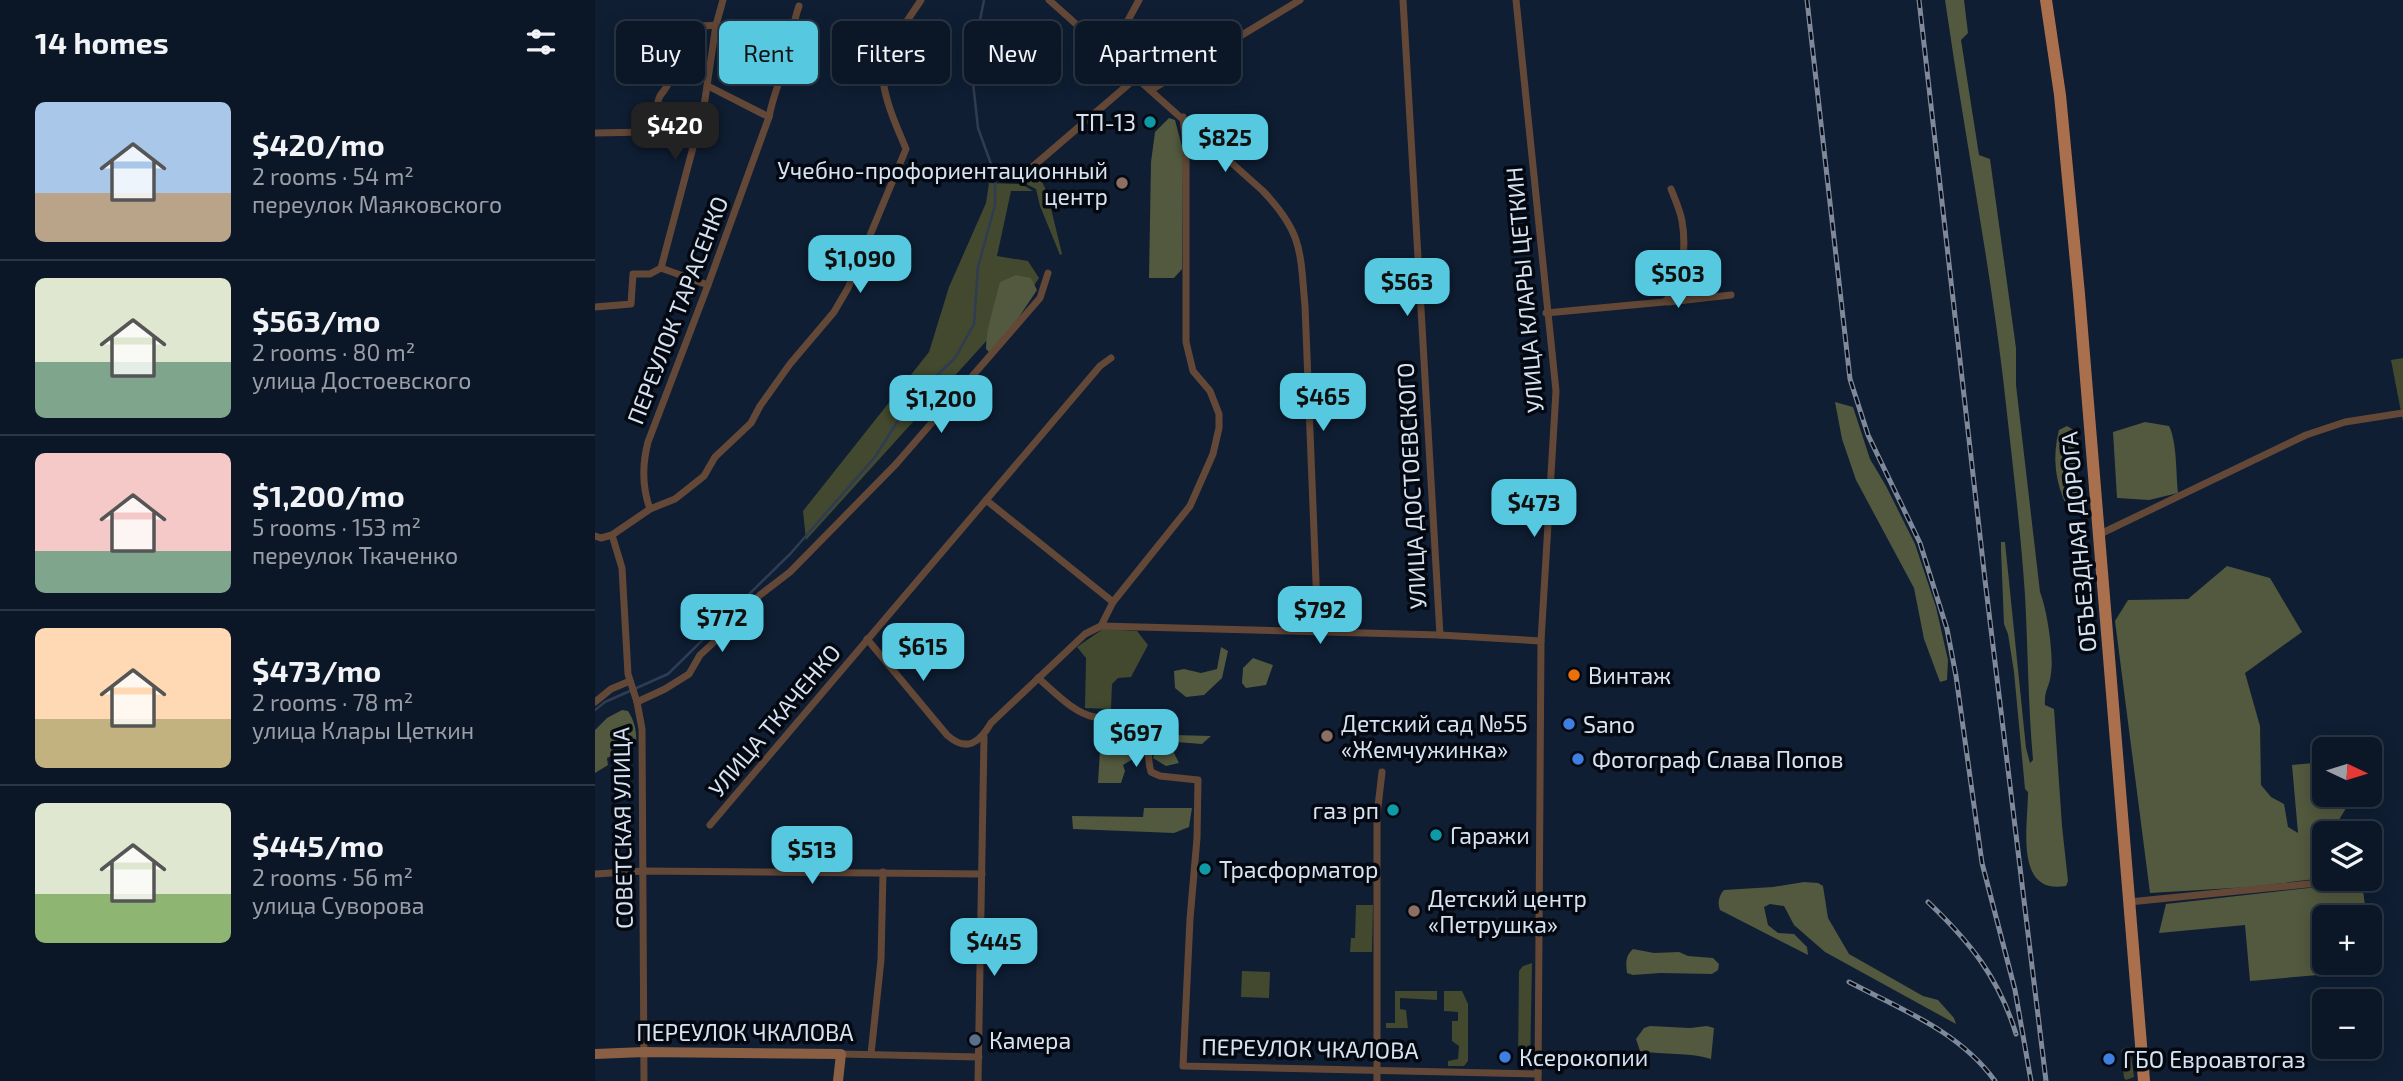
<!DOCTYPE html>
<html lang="en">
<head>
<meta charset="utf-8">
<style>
	:root { --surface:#0b1626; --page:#192332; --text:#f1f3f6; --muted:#9a9fa7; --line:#2b3543; --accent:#56c9e0 }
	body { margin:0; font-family:"Exo 2",sans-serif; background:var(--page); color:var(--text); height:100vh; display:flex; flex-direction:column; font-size:26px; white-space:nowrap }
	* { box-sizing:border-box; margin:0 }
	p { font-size:23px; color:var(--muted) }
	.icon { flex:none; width:38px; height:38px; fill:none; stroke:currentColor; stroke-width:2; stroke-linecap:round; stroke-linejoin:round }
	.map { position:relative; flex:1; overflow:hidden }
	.drawer { display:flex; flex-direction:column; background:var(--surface); width:595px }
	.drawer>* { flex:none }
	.banner { position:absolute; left:21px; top:21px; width:665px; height:63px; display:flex; gap:14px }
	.needle { width:46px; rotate:94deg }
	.buttons { position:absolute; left:1717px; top:737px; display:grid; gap:14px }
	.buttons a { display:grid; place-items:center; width:70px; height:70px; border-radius:10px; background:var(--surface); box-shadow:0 4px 18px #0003,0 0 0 2px var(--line); font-size:35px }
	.price { position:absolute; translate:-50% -60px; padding:0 16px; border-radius:14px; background:var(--accent); color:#111; font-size:23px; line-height:46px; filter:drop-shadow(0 2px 4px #0008) }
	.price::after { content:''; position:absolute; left:50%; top:42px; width:21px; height:16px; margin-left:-10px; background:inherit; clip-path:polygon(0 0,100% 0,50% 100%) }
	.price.selected { background:#222; color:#fff }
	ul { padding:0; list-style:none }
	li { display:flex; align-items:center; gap:21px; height:175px; padding:0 35px }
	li+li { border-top:2px solid var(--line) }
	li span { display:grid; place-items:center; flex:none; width:196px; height:140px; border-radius:10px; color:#555 }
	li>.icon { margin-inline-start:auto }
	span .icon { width:84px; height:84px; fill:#fffc; stroke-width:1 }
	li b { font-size:30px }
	h2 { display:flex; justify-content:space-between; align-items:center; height:84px; padding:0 35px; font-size:30px }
	.tag { padding:0 24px; border-radius:10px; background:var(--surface); box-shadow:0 4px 18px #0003,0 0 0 2px var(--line); font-size:24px; line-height:63px }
	.tag.selected { background:var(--accent); color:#111 }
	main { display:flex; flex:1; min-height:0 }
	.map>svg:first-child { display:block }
</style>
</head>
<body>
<main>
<section class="drawer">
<h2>14 homes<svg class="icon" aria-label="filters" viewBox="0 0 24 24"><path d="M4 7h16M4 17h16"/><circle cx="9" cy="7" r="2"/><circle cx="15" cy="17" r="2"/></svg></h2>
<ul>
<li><span style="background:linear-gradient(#a9c7e8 65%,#b9a48a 0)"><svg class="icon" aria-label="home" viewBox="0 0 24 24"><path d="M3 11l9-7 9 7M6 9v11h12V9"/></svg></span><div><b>$420/mo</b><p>2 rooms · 54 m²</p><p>переулок Маяковского</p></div></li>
<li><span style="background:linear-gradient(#dfe7d0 60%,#7fa58c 0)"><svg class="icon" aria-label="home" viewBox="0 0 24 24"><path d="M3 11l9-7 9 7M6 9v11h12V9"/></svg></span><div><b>$563/mo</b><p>2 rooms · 80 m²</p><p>улица Достоевского</p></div></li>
<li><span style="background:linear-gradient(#f6c9c9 70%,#7fa58c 0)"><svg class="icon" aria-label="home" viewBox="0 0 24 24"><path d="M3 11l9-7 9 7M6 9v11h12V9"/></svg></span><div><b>$1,200/mo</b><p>5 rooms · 153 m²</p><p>переулок Ткаченко</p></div></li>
<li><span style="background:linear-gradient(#ffd9b3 65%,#c2b280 0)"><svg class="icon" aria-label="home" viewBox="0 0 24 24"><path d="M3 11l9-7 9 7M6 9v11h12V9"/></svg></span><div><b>$473/mo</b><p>2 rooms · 78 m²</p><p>улица Клары Цеткин</p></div></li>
<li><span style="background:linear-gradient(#dfe7d0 65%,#8fb573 0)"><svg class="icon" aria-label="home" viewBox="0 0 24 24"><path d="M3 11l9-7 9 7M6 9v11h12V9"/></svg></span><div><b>$445/mo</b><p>2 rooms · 56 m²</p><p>улица Суворова</p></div></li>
</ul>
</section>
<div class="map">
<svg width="1808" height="1081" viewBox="0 0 1808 1081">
	<rect width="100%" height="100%" fill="#0f1e33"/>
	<!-- green -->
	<g fill="#42492e">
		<polygon points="441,170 452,192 467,254 465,255 445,206 441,189 429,183 428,185 438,191 416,191 402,256 433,261 444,278 432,296 211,540 208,511 334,352 354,287 391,203 394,183 423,184"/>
		<polygon points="1808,358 1808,422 1796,360"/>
		<polygon points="508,629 542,631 553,645 536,677 523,678 517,684 516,709 490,708 491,658 482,647"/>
		<polygon points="761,905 778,905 777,952 755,952 756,938 760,938"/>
		<polygon points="937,963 935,1068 923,1068 924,971 928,966"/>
		<polygon points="647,971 675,972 674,998 646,997"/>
		<polygon points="800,991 842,991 842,1000 805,998 805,1009 811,1010 813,1028 791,1028 791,1023 800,1023"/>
		<polygon points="849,991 867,991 873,1004 873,1061 869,1066 853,1066 853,1061 863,1059 864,1046 857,1041 857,1021 863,1021 863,1012 849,1011"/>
		<polygon points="1535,1047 1539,1077 1531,1080 1529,1078 1526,1051 1529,1048"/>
	</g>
	<!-- forest -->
	<g fill="#52593e">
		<path d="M1350,0h19l4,33 -7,7 18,115 11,4 26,189v37l24,207c7,17 14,63 11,81 -1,14 -7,16 -6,32l9,4 8,117 6,55 -2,5c-52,9 -38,-60 -38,-94l-3,-3 -11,-117 -6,-38 -4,-10 -3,-74v-8h4l21,206 4,15 3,-3c-5,-55 -5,-110 -8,-165 -5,-72 -14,-145 -22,-217 -15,-126 -40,-252 -58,-378z"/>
		<polygon points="574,118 580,120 588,150 587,269 579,278 554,278 556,162 560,132"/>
		<path d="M421,275l15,3 6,12 -18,27 -29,36 -4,-4c0,-21 9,-46 14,-67z"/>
		<polygon points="1240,402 1258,407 1275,459 1291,486 1320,544 1341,607 1353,660 1352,680 1345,682 1329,639 1319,588 1261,480 1247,439"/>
		<path d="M1550,422l24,4c8,15 7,48 9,67l-29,7 -32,-2 -4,-66z"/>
		<path d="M1472,426l10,6 2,60 -2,14 -10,1c-12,-25 -15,-50 -8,-77z"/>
		<polygon points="1632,566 1675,578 1707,632 1650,673 1665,726 1666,785 1676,797 1689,804 1693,827 1703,833 1697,765 1729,762 1729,794 1759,795 1736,833 1729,833 1729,878 1655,887 1555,893 1520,621 1533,600 1593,599"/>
		<polygon points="626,647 633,651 627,678 609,695 591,697 580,688 579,671 589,669 606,673 622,669"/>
		<polygon points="658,658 678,665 671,685 651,688 647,683 648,668"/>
		<path d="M27,710l6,1c7,11 9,21 8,33l-29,14 1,7 -13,8v-43l12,-12z"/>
		<polygon points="578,735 616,736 607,744 581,742 579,753 584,763 571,766 558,758 564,739"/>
		<polygon points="505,750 543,750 543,756 528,765 530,771 526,783 503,783"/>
		<polygon points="549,808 597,808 594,827 579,833 478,829 477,816 548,817"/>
		<path d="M1209,882l14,1 5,3 5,32 21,36 74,42 15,4 16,18 2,6 -131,-72 -31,-27 -10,-19 -14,-2 -6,3 4,18 10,8 16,1 13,13 1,8 -88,-45c-3,-7 -1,-15 4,-20l49,-3z"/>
		<polygon points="1767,882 1771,914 1760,917 1729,917 1729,926 1725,927 1723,975 1655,981 1650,925 1564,933 1571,904"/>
		<path d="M1038,949l21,4 25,-1 9,4 25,2 6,6 -1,6 -6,4 -52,-1 -27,2 -6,-2c-1,-10 -2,-17 6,-24z"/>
		<path d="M1055,1026l40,2 17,-2 7,2 -3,31c-23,-7 -47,-4 -71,-8l-4,-12 8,-11z"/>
	</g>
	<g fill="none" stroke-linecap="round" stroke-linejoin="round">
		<!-- stream -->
		<polyline stroke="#2f3c53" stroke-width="2.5" points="0,710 10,702 73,674 196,553 280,457 316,400 360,358 379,324 383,267 400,205 400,175 383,128 376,65 389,0"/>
		<!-- street -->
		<g stroke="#644837" stroke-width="7">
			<path d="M454,0l214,191c40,42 37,60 42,115l13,326"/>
			<polyline points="808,0 845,635"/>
			<polyline points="921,0 961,391 946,641 943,1081"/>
			<polyline points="512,51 525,35 544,0"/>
			<polyline points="113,86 174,117"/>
			<polyline points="556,90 705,0"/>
			<path d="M0,133l54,-1c9,-10 5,-24 11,-36 3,-5 7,-8 9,-14 5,-14 -6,-43 10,-52 10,-6 25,-3 37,-5"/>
			<polyline points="435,169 542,77"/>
			<polyline points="66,268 113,285"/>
			<polyline points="1073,302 1136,295"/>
			<polyline points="0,307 36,304 38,274 55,274 66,268 109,106 121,25 128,0"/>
			<path d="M951,313l118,-11c20,-13 22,-59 18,-81 -2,-11 -7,-22 -11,-32"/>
			<polyline points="391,500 518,602"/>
			<path d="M55,509c-8,-22 -8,-44 -2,-67l60,-157 61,-168c4,-22 13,-41 19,-63 4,-16 5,-32 11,-48"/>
			<polyline points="17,535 27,568 33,674 42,702 47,729 49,1081"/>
			<polyline points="1503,535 1711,435 1750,422 1808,413"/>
			<path d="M0,536l6,2 11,-3 38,-26 25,-10 29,-23 11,-19 36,-34 9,-17 30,-42 44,-52 14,-24 58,-139c-9,-22 -20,-45 -23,-69 -2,-25 25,-60 38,-80"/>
			<polyline points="506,626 845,635 946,641"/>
			<path d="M272,639l80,96c20,18 33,7 44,-12l94,-89 16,-8 12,-24 77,-96 23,-52 6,-26v-14l-9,-23 -17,-20 -7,-29v-195l-3,-30"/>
			<path d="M443,678c17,14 34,34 56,39 17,4 34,1 51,5 5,17 1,34 6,50l9,4 38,4 -1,58 -7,81 -7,147 355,8"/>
			<polyline points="0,702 16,689 35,681"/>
			<polyline points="42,702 70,689 94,674 105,655 143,620 165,595 195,572 301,464 445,298 453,273"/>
			<polyline points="115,825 505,366 516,358"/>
			<polyline points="0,874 48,871 387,874"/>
			<polyline points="1534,902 1754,880 1755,878"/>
			<polyline points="246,1054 384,1057"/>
			<polyline points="276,1054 286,960 288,872"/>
			<polyline points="383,1081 389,737"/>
			<polyline points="782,1081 782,815 787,772"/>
		</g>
		<!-- secondary -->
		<polyline stroke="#8b5f44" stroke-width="10" points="0,1054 49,1052 246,1054 243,1081"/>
		<!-- primary -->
		<polyline stroke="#aa704e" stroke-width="12" points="1451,0 1465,95 1484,294 1549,1081"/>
		<defs>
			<g id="rail">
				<polyline points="1212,0 1255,379 1273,435 1325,543 1352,629 1361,676 1387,863 1420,990 1436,1081"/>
				<polyline points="1324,0 1390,580 1451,1081"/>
				<path d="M1333,902c42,40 71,76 88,132"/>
				<path d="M1254,982c52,27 111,50 146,99"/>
			</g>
		</defs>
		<!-- rail casing -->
		<use href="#rail" stroke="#7e8a9c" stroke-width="5"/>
		<!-- rail -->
		<use href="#rail" stroke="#040811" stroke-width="2.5" stroke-dasharray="8" stroke-linecap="butt"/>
	</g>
	<!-- markers -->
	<g fill="#0f9aa8" stroke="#040811" stroke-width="2.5">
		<circle cx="555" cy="122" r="7"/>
		<circle cx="798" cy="810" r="7"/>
		<circle cx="841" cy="835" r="7"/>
		<circle cx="610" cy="869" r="7"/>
	</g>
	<g fill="#8d6e63" stroke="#040811" stroke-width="2.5">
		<circle cx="527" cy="183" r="7"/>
		<circle cx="732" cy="736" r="7"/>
		<circle cx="819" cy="911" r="7"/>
	</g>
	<circle fill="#e8710a" stroke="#040811" stroke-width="2.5" cx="979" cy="675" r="7"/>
	<g fill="#3f7fe0" stroke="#040811" stroke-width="2.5">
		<circle cx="974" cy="724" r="7"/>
		<circle cx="983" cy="759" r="7"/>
		<circle cx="910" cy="1057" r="7"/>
		<circle cx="1514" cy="1059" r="7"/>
	</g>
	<circle fill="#5c6f8a" stroke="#040811" stroke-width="2.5" cx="380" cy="1040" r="7"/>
	<g text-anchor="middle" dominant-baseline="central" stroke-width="7" stroke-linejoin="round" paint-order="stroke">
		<!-- poi labels -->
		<g font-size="23" fill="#d8e3f1" stroke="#040811" text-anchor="start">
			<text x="541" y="122" text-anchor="end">ТП-13</text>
			<text x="513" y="170" text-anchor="end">Учебно-профориентационный<tspan x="513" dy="26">центр</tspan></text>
			<text x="993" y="675">Винтаж</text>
			<text x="746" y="723">Детский сад №55<tspan x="746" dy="26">«Жемчужинка»</tspan></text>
			<text x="988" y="724">Sano</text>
			<text x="997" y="759">Фотограф Слава Попов</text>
			<text x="784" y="810" text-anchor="end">газ рп</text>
			<text x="855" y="835">Гаражи</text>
			<text x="624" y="869">Трасформатор</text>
			<text x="833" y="898">Детский центр<tspan x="833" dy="26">«Петрушка»</tspan></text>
			<text x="394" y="1040">Камера</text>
			<text x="924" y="1057">Ксерокопии</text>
			<text x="1528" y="1059">ГБО Евроавтогаз</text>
		</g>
		<!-- street labels -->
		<g font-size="23" fill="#d8e3f1" stroke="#040811">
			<text transform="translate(929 290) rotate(-95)">УЛИЦА КЛАРЫ ЦЕТКИН</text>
			<text transform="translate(82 310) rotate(-69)">ПЕРЕУЛОК ТАРАСЕНКО</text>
			<text transform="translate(816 486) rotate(-93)">УЛИЦА ДОСТОЕВСКОГО</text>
			<text transform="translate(1483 542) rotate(-95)">ОБЪЕЗДНАЯ ДОРОГА</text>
			<text transform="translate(179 720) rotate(-50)">УЛИЦА ТКАЧЕНКО</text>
			<text transform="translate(27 828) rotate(-91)">СОВЕТСКАЯ УЛИЦА</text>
			<text x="150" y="1032">ПЕРЕУЛОК ЧКАЛОВА</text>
			<text transform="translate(715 1048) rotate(1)">ПЕРЕУЛОК ЧКАЛОВА</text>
		</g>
	</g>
</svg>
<div class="buttons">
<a><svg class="needle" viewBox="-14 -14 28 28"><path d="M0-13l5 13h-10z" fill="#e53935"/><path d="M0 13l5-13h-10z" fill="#9a9fa7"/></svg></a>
<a><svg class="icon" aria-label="layers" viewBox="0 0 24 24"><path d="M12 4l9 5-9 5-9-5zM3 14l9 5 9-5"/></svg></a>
<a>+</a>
<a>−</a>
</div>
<b class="price selected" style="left:80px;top:162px">$420</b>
<b class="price" style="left:630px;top:174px">$825</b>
<b class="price" style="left:265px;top:295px">$1,090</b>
<b class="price" style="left:1083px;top:310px">$503</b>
<b class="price" style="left:812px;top:318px">$563</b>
<b class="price" style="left:728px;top:433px">$465</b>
<b class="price" style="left:346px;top:435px">$1,200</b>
<b class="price" style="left:939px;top:539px">$473</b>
<b class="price" style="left:725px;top:646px">$792</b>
<b class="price" style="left:127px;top:654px">$772</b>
<b class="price" style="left:328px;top:683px">$615</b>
<b class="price" style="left:541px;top:769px">$697</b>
<b class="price" style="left:217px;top:886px">$513</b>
<b class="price" style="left:399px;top:978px">$445</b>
<div class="banner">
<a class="tag">Buy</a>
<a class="tag selected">Rent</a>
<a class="tag">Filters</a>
<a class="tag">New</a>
<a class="tag">Apartment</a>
</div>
</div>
</main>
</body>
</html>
